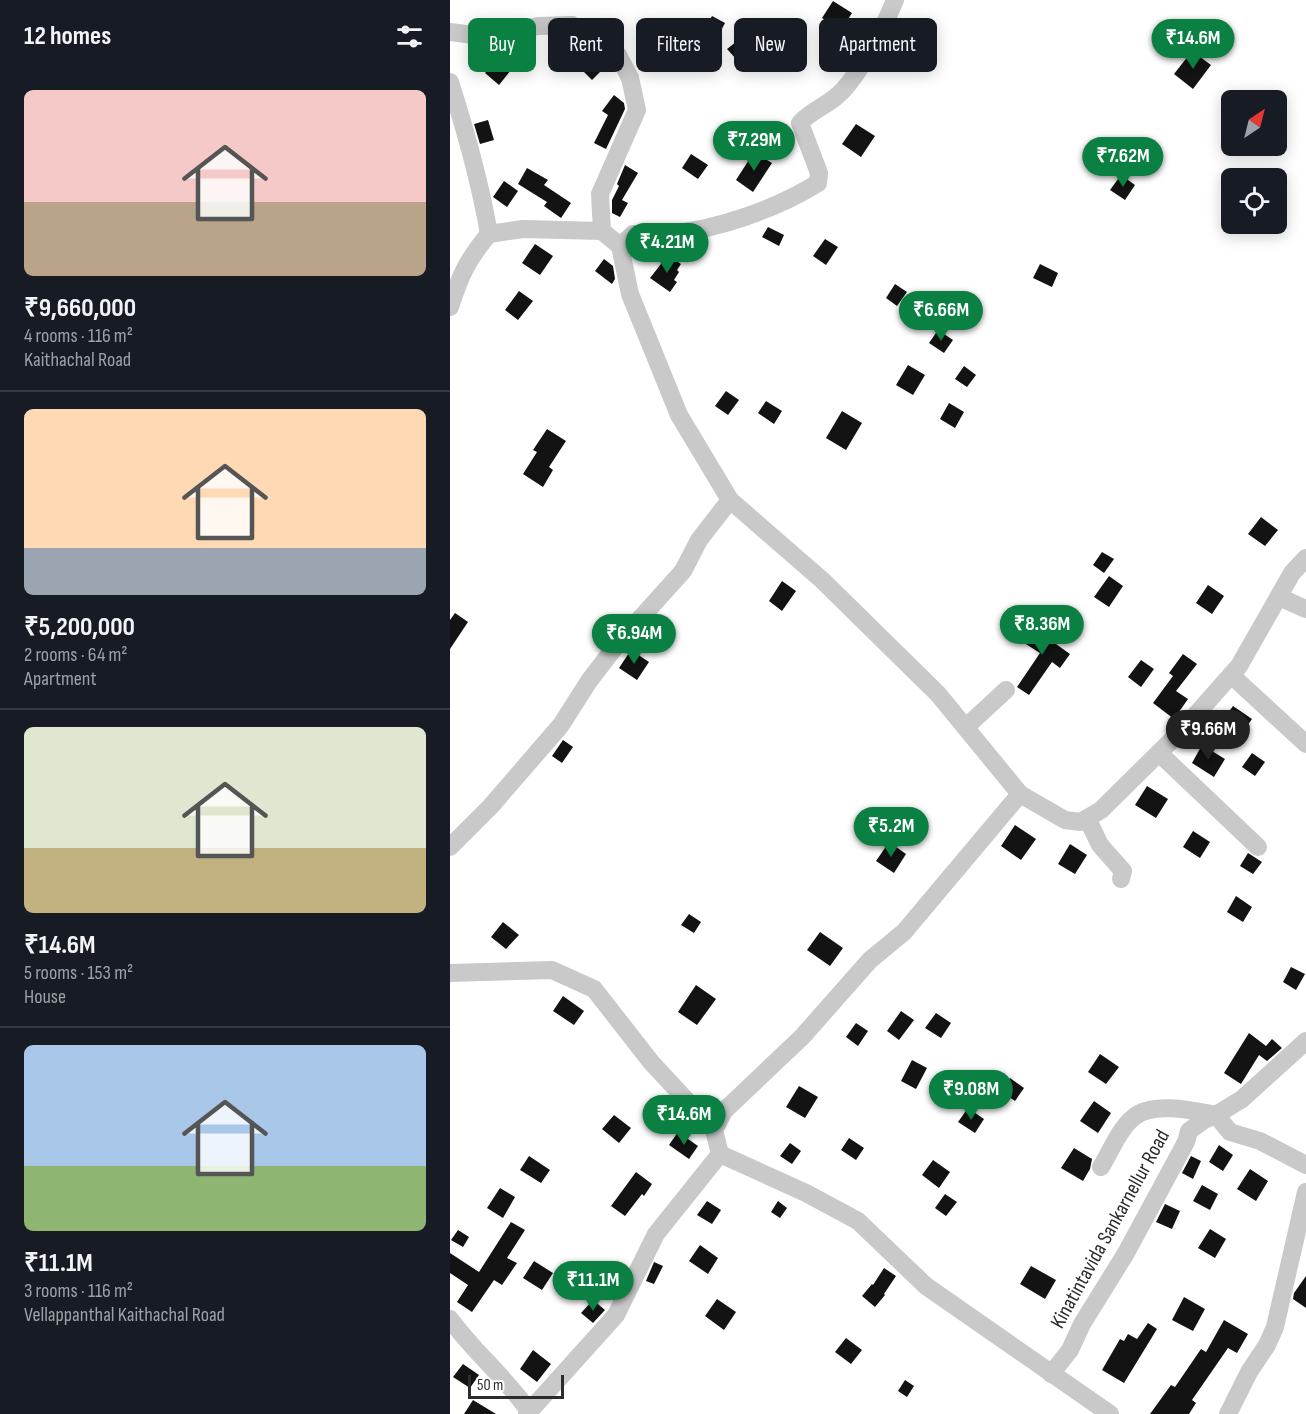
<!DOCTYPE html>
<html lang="en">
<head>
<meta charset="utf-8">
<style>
	:root { --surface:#171b24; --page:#20242c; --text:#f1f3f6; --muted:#9ea1a6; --line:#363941; --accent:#0b8043 }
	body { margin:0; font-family:"Sofia Sans Condensed",sans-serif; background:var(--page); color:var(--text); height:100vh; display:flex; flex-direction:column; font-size:22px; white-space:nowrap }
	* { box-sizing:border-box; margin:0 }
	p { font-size:20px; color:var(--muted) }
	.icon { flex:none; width:33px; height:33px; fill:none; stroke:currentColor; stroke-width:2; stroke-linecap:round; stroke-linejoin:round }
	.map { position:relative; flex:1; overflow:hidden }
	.details { display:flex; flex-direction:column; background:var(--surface); width:450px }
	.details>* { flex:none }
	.banner { position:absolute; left:18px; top:18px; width:570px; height:54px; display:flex; gap:12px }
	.needle { width:39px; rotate:35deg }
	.controls { position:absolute; left:771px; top:90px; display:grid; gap:12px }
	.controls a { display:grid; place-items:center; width:66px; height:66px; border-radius:9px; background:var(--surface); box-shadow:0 3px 15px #0003; font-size:30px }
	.scale { position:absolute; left:18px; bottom:15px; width:96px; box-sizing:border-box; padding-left:6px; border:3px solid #2c2c2c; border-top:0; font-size:16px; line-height:21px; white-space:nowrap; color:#2c2c2c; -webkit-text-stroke:4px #fff; paint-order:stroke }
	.price { position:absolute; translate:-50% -51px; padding:0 14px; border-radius:21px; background:var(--accent); color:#fff; font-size:20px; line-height:39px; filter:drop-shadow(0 2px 3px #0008) }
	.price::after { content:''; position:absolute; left:50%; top:36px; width:18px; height:14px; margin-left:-9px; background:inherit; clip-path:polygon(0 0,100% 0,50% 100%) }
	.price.current { background:#222; color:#fff }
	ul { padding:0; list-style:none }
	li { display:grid; align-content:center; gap:12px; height:318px; padding:0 24px }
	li+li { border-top:2px solid var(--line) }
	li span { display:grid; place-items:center; height:186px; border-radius:9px; color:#555 }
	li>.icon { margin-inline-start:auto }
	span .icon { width:108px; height:108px; fill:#fffc; stroke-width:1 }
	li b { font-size:26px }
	h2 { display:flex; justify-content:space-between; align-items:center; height:72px; padding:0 24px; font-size:26px }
	.pill { padding:0 21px; border-radius:9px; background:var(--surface); box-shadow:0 3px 15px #0003; font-size:21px; line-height:54px }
	.pill.current { background:var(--accent); color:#fff }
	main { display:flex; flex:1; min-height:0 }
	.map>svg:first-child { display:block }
</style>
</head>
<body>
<main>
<section class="details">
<h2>12 homes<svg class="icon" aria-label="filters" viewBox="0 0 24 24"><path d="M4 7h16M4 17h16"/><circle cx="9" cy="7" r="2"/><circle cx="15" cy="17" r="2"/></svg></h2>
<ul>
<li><span style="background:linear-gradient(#f6c9c9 60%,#b9a48a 0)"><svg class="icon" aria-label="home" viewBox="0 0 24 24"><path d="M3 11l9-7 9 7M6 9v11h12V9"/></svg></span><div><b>₹9,660,000</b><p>4 rooms · 116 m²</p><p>Kaithachal Road</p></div></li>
<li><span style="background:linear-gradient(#ffd9b3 75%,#9aa5b1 0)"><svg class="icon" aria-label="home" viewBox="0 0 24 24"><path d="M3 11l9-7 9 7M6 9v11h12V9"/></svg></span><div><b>₹5,200,000</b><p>2 rooms · 64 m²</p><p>Apartment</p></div></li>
<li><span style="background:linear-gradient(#dfe7d0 65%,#c2b280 0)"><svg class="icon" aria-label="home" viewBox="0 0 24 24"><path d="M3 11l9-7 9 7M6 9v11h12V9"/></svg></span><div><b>₹14.6M</b><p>5 rooms · 153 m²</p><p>House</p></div></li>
<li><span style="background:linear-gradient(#a9c7e8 65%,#8fb573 0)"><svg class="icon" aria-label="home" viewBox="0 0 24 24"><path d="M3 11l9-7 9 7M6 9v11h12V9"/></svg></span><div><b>₹11.1M</b><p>3 rooms · 116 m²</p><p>Vellappanthal Kaithachal Road</p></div></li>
</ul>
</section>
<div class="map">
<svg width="856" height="1414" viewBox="0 0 856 1414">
	<rect width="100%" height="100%" fill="#fff"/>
	<!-- building -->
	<g fill="#131313">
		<polygon points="383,1 402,13 391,30 372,18"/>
		<polygon points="262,16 275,23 265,42 252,34"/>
		<polygon points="295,35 304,46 287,60 277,49"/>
		<polygon points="742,51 761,65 743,89 724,74"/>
		<polygon points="147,54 159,63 142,80 132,70"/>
		<polygon points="47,59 61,70 49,85 35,73"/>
		<polygon points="164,95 174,103 175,109 156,149 144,143 158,115 152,111"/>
		<polygon points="38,120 44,140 30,144 24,124"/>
		<polygon points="406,124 425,136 411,157 392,144"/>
		<polygon points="304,152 322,163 303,192 286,180"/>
		<polygon points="241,154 258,165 248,179 232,168"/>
		<polygon points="175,165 188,173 172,200 178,203 170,217 162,213 162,200 169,186 167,184"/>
		<polygon points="77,168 98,180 94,185 121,203 111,218 94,206 97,202 68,184"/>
		<polygon points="671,175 685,185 675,200 660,190"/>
		<polygon points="54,181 68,191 57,207 43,197"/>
		<polygon points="318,227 334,235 329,246 312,237"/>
		<polygon points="375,239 388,247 376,265 363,256"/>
		<polygon points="85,244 103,256 90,275 72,263"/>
		<polygon points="218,255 231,264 227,270 229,272 224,280 227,282 220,292 200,278"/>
		<polygon points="154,259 163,266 165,279 162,284 145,271"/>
		<polygon points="590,264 608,273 602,287 583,278"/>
		<polygon points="445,284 457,292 447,306 436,298"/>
		<polygon points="69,291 83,301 68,320 55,310"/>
		<polygon points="488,330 503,340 494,353 479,343"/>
		<polygon points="458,365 475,375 463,395 446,385"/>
		<polygon points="514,366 526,375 517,387 505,379"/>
		<polygon points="276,391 289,400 278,415 265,406"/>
		<polygon points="316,401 332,411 324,424 308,413"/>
		<polygon points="499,403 514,412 505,428 490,419"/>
		<polygon points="392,411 412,423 396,450 376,438"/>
		<polygon points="97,429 116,441 99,467 103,470 93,487 73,474 87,452 83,450"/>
		<polygon points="811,517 828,530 815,546 798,534"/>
		<polygon points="652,552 664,559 654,573 643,565"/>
		<polygon points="659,576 673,586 659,607 644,597"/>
		<polygon points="332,581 346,591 332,611 319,601"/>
		<polygon points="758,585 774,596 762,614 746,603"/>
		<polygon points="5,613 18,622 0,649 0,620"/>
		<polygon points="598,626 612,636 606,644 620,654 610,668 602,662 579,695 567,687 590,653 571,641 581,627 591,633"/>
		<polygon points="181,650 199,662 187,680 169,668"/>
		<polygon points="733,654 747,664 726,691 738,699 724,719 703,703 723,676 719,673"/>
		<polygon points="691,660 704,669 691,687 678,677"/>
		<polygon points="783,706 802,719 789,737 770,724"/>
		<polygon points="113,740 123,747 112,763 102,756"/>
		<polygon points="752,745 775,759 764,777 742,763"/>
		<polygon points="802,753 815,762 805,776 792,767"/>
		<polygon points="697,786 718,799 706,818 685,805"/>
		<polygon points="565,825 586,839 571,860 551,846"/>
		<polygon points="743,831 760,842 750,858 733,847"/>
		<polygon points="439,842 456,854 444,873 426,861"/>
		<polygon points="620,844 637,855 625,874 608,864"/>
		<polygon points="798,853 812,862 803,874 790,866"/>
		<polygon points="786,896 802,907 793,922 777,912"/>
		<polygon points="239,914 251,922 244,933 231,925"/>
		<polygon points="53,922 69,935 56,949 41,937"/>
		<polygon points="370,932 393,948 380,966 357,950"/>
		<polygon points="841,967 855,974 846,990 833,982"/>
		<polygon points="246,985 266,999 247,1025 228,1012"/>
		<polygon points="113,996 134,1011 124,1025 103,1011"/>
		<polygon points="451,1011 464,1020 449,1040 437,1031"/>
		<polygon points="486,1013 501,1023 491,1038 475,1028"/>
		<polygon points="406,1023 418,1031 408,1046 396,1037"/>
		<polygon points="799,1033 816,1046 822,1039 832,1048 817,1061 809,1055 791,1084 774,1073"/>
		<polygon points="650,1054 669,1067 656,1084 638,1072"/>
		<polygon points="462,1060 477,1068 466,1089 451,1081"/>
		<polygon points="560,1078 574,1088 565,1101 550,1091"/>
		<polygon points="349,1086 368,1097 355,1118 336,1107"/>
		<polygon points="644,1101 661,1113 648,1133 630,1121"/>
		<polygon points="518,1108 534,1119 525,1133 508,1122"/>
		<polygon points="164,1115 181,1128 169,1143 152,1129"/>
		<polygon points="228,1132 248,1146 239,1159 219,1145"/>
		<polygon points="399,1138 414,1148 406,1160 391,1150"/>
		<polygon points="340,1143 351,1151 342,1164 330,1156"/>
		<polygon points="769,1145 783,1155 773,1171 759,1162"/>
		<polygon points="624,1148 642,1159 640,1169 633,1181 611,1168"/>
		<polygon points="79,1156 100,1170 91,1183 70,1170"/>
		<polygon points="741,1156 751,1161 743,1179 732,1173"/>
		<polygon points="483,1160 500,1172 489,1188 472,1175"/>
		<polygon points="800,1169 818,1181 806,1201 787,1189"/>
		<polygon points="186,1172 202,1184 194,1196 192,1194 175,1216 161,1206"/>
		<polygon points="752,1185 768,1194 760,1210 743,1201"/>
		<polygon points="50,1188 65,1197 53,1218 37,1208"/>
		<polygon points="495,1194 507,1202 496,1216 485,1208"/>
		<polygon points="257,1201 271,1210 262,1224 247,1215"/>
		<polygon points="328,1201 337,1208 330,1218 321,1212"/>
		<polygon points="715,1204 730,1211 722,1229 706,1222"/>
		<polygon points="61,1222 75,1230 57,1258 67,1263 52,1285 44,1280 22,1312 7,1302 18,1285 0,1273 0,1253 29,1272"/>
		<polygon points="760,1229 776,1239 765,1258 748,1248"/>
		<polygon points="8,1230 19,1237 13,1247 1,1240"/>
		<polygon points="250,1245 268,1258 258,1274 239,1261"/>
		<polygon points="84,1261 103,1273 92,1290 73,1278"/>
		<polygon points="204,1262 213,1266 204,1284 196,1281"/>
		<polygon points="581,1266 606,1280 595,1299 570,1284"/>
		<polygon points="434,1268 446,1276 434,1294 435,1295 425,1307 412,1296 422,1284 423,1285"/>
		<polygon points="127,1275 144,1284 134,1300 118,1291"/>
		<polygon points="856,1276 856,1308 843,1299 844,1293"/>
		<polygon points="734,1297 755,1309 743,1331 722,1320"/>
		<polygon points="267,1299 286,1312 274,1330 255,1316"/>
		<polygon points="143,1300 155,1310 143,1323 131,1313"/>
		<polygon points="774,1320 798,1334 787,1353 778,1348 742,1400 746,1403 739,1414 700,1414 721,1385 725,1387 751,1349 756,1352"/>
		<polygon points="698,1323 707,1329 674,1383 652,1370 670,1339 674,1341 678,1334 687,1339"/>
		<polygon points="396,1338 412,1350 401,1364 385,1352"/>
		<polygon points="83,1350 101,1364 87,1382 70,1369"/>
		<polygon points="13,1364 29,1375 20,1388 3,1377"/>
		<polygon points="455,1380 464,1386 457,1397 448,1391"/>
		<polygon points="23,1400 46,1414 14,1414"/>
	</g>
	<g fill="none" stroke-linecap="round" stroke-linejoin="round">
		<!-- minor -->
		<g stroke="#c9c9c9" stroke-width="18">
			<polyline points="0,32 39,37 88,26 122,25 168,55 180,78 187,110 150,194 152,231 170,246 180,294 229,415 280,500 372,580 488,694 570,794 454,932 420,960 352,1037 274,1111 264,1130 270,1154"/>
			<path d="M0,82c16,50 30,100 39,152l34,-5 79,2"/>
			<path d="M170,246l13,-12c12,0 25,1 37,0 49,-5 106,-25 148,-51l1,-10 -19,-50c11,-12 26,-17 38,-28 20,-17 47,-70 57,-95"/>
			<path d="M0,307c10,-31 17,-47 39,-73"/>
			<polyline points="829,597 856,609"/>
			<polyline points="781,675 856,744"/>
			<polyline points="516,727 556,690"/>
			<polyline points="709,753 808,847"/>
			<polyline points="570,794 615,820 631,822 651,810 734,728 789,666 842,573 856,558"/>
			<polyline points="637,818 650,845 673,871 671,879"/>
			<polyline points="0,847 41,806 111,725 139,681 169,642 233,571 249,540 280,500"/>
			<polyline points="0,973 102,970 144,989 201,1062 264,1130"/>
			<path d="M651,1167c10,-16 18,-38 33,-50 19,-16 61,-6 82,-2l14,17 30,9 46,24"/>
			<path d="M0,1319c24,33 56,59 79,92"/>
			<polyline points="601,1374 620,1350 632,1324 676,1253 736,1142 739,1131 754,1120 766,1115 792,1099 856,1041"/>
			<polyline points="77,1414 166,1315 206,1234 270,1154 356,1193 408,1221 476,1286 660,1414"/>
			<polyline points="778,1414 799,1372 817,1345 825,1327 856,1192"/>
		</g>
	</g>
	<g text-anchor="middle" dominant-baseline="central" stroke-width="6" stroke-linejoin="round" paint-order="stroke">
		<!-- street labels -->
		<g font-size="21" fill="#2c2c2c" stroke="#fff">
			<text transform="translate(660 1229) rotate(-61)">Kinatintavida Sankarnellur Road</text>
		</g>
	</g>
</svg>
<div class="controls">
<a><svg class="needle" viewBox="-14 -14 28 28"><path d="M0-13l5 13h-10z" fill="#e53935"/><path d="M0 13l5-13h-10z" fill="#9ea1a6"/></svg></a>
<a><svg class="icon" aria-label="locate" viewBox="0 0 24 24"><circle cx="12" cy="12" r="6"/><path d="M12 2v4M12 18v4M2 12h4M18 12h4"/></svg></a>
</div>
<div class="scale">50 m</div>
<b class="price" style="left:743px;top:70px">₹14.6M</b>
<b class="price" style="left:304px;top:172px">₹7.29M</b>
<b class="price" style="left:673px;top:188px">₹7.62M</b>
<b class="price" style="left:217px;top:274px">₹4.21M</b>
<b class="price" style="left:491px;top:342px">₹6.66M</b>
<b class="price" style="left:592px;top:656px">₹8.36M</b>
<b class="price" style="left:184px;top:665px">₹6.94M</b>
<b class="price current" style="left:758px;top:761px">₹9.66M</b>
<b class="price" style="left:441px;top:858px">₹5.2M</b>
<b class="price" style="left:521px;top:1121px">₹9.08M</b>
<b class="price" style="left:234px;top:1146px">₹14.6M</b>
<b class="price" style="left:143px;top:1312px">₹11.1M</b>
<div class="banner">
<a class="pill current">Buy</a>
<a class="pill">Rent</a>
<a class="pill">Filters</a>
<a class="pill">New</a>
<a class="pill">Apartment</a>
</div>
</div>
</main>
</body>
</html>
